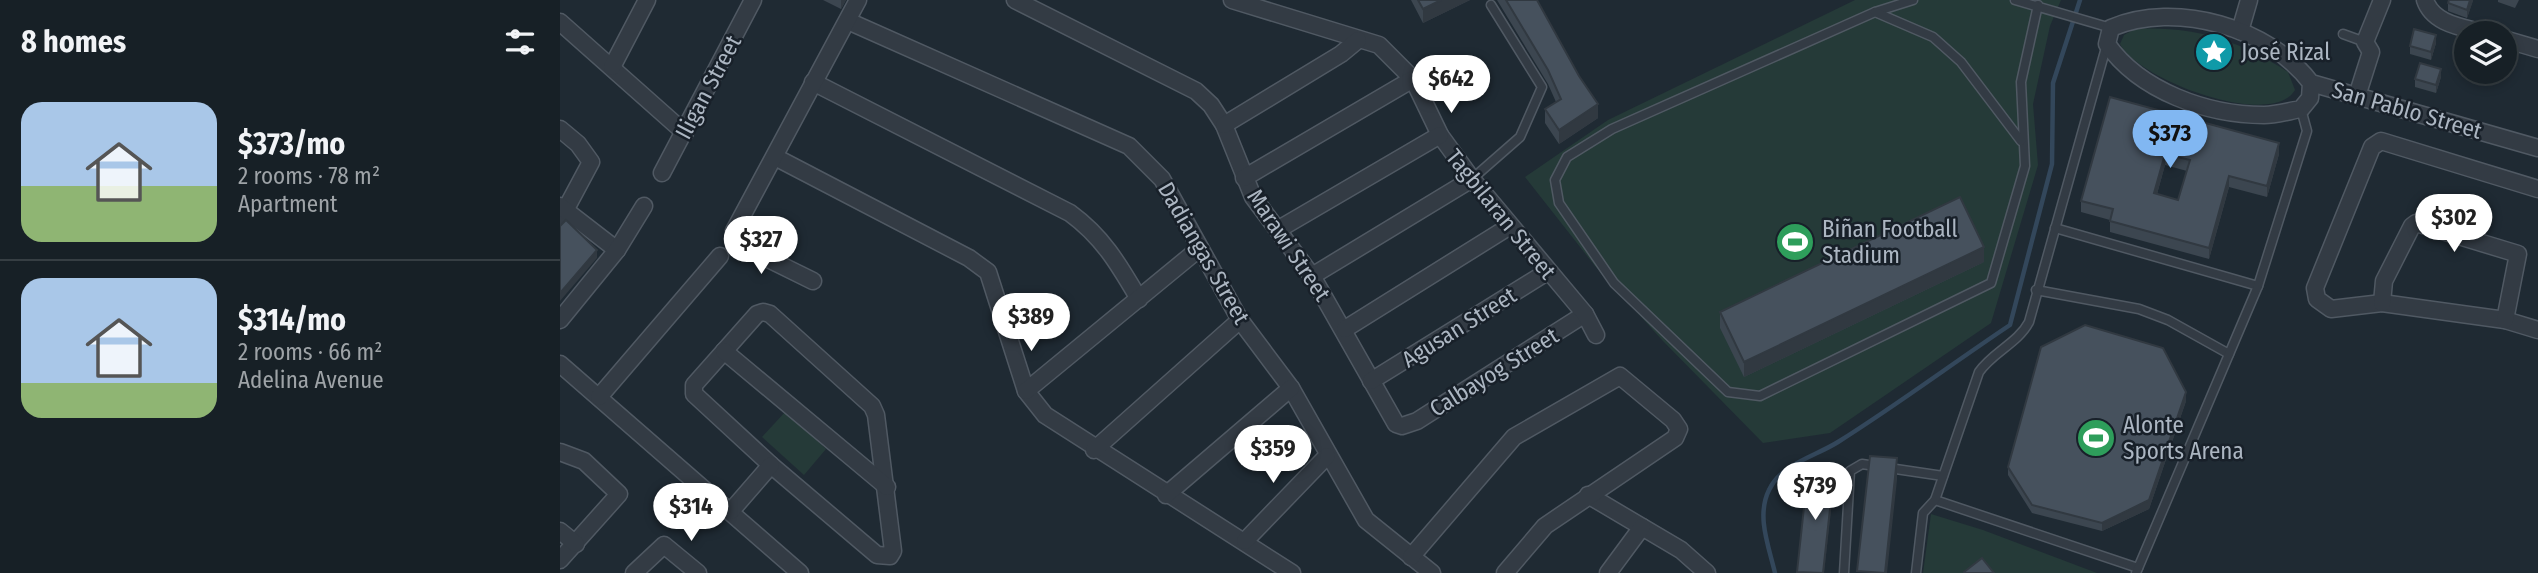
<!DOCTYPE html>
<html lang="en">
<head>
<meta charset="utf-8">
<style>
	:root { --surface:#172026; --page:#242d32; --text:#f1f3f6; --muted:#9ea3a7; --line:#363e43; --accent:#81b7f2 }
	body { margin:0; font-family:"Fira Sans Condensed",sans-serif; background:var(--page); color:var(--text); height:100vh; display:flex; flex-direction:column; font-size:26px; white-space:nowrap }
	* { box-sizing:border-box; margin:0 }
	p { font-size:23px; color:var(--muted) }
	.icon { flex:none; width:38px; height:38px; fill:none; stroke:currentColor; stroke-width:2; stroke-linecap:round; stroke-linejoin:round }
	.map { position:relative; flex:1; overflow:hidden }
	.details { display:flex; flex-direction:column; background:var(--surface); width:560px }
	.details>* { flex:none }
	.tools { position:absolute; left:1894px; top:21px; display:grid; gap:14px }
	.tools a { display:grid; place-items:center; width:63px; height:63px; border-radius:50%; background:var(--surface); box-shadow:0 4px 10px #0003,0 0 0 2px var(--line); font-size:35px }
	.price { position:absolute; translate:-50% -60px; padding:0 16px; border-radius:24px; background:#fff; color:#222; font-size:23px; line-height:46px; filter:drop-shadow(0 2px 4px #0008) }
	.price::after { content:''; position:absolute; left:50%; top:42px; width:21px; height:16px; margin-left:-10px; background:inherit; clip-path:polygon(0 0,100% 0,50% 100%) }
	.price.active { background:var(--accent); color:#111 }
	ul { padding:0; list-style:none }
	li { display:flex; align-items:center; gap:21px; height:175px; padding:0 21px }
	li+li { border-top:2px solid var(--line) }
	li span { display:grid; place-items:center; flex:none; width:196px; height:140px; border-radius:21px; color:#555 }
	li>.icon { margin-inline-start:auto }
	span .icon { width:84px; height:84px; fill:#fffc; stroke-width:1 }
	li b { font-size:30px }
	h2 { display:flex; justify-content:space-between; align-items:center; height:84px; padding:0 21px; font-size:30px }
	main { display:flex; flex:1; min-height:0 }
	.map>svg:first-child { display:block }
</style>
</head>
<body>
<main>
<section class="details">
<h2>8 homes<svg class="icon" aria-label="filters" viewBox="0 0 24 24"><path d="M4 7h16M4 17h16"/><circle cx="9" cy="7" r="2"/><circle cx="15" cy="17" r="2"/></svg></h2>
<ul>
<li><span style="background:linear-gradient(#a9c7e8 60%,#8fb573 0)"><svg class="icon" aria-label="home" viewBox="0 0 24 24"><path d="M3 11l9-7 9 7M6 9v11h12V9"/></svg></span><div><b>$373/mo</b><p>2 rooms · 78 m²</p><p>Apartment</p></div></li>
<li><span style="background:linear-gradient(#a9c7e8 75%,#8fb573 0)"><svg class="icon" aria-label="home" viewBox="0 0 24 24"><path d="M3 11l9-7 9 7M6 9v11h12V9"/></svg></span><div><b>$314/mo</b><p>2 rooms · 66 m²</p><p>Adelina Avenue</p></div></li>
</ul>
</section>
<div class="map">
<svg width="1978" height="573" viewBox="0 0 1978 573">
	<rect width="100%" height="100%" fill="#1f2a33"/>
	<!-- green -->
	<g fill="#253a38">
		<polygon points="1295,0 1501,0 1490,26 1473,104 1478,165 1431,323 1270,433 1203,443 1102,340 1035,266 965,177 1048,120"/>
		<path d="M1575,29c61,-3 102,11 153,43l7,18c-23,40 -157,-10 -175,-46l4,-9z"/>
		<polygon points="226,411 266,449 244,475 202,437"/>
		<polygon points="1371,514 1423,530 1537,573 1363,573"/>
	</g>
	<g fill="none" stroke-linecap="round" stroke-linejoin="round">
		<!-- stream -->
		<path stroke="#33475b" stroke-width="4.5" d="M1215,573c-6,-26 -19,-57 -6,-83 12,-26 47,-34 69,-48 59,-37 115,-79 172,-117l42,-161 1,-81 27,-83"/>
		<defs>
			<g id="service">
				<polyline points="1353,0 1315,12 1052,129 1007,157 995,180 999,203 1054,283 1168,392 1200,396 1431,283 1465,166 1461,82 1478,5"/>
				<polyline points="1455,0 1551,28"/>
				<polyline points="1315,12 1373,37 1401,62 1461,141"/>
				<polyline points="1783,34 1805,42"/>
				<polyline points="912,179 960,137 982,87 931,5"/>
				<polyline points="1495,228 1698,286"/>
				<polyline points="1476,290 1579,309 1608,320 1669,354"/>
				<polyline points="1375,500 1578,568"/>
				<polyline points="1284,573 1290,471 1302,464 1383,476"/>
				<path d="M1356,573l7,-60 12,-13 44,-128c14,-20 39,-29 50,-50l78,-278"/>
				<polyline points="1576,573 1698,286 1747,131 1741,109"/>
			</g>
			<g id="minor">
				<polyline points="455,0 636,91 651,105 664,125 693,197 752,276 836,424 842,426 857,421 1025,314"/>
				<polyline points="672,0 819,45 853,79 880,135 912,179 1025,314 1036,335"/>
				<path d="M1865,0c8,24 37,27 59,33"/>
				<polyline points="288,21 569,146 602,179 680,320 731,388 806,520 872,573"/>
				<polyline points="0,22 125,133"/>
				<polyline points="1680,31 1689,0"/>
				<polyline points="1944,39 1978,49"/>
				<polyline points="52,67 87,0"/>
				<path d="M253,82l257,131c33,24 49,52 69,86"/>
				<path d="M1751,83l-1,15 -9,11c-12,2 -25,6 -37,6 -57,0 -124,-24 -157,-71l4,-16c65,-28 159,0 200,55l227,65"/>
				<polyline points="1797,96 1811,52 1805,42 1822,0"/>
				<polyline points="664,125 781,54 798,40"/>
				<polyline points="0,129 18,144 31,162 0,220"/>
				<polyline points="215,157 409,258 428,272 466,391 485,415 732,573"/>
				<polyline points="102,173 193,0"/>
				<polyline points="684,178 853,79"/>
				<polyline points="1978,189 1821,141 1812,147 1755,288 1757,299 1771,309 1822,303 1945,320 1978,330"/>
				<polyline points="0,206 57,250"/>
				<polyline points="719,229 880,135"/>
				<polyline points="752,276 912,179"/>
				<polyline points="253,281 188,249 174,238 174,231 298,0"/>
				<polyline points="1822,303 1824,281 1852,226 1856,223 1958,254 1945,320"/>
				<polygon points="203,312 210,314 312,406 316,415 333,551 330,556 317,555 211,465 134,394 134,385 197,314"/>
				<polyline points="0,320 57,250 84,206"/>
				<polyline points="785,329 950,226"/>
				<polyline points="164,351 327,487"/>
				<polyline points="0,364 240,573"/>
				<polyline points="811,381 987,272"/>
				<polyline points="466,391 640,248"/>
				<polyline points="39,397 160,256"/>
				<polyline points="534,450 680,320"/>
				<polyline points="0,452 24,461 59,494 0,560"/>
				<polyline points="606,495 731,388"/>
				<polyline points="1028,495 1121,550 1147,573"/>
				<polyline points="171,511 211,465"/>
				<polyline points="0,531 16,544"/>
				<polyline points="685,541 767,456"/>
				<polyline points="851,557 954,437 1060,376 1113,420 1119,429 1115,438 985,526 945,573"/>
				<polyline points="74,573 104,545 138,573"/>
				<polyline points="1048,573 1082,527"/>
			</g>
		</defs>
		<!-- service casing -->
		<use href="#service" stroke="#505963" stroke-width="11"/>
		<!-- minor casing -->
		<use href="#minor" stroke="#505963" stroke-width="19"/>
		<!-- service -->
		<use href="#service" stroke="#333b44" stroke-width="8"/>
		<!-- minor -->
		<use href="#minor" stroke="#333b44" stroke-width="16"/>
	</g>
	<!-- wall -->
	<g fill="#3c4650" fill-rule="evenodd">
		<polygon points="263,0 286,0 281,9"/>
		<polygon points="851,0 910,0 863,23"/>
		<polygon points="937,0 977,0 1038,118 999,144 985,123 985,109 996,102 988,84"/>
		<polygon points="1913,0 1907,18 1888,11 1888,3"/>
		<polygon points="1938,0 1959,0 1955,8 1938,2"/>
		<polygon points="1876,43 1871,60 1850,54 1850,46"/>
		<polygon points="1881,77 1876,93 1855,87 1855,79"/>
		<path d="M1550,97l169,57 -12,43 -38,-10 -20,72 -99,-27v-12l-29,-8v-11zM1605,165l22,6 -9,29 -21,-6z"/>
		<polygon points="1424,262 1184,377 1160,328 1160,312"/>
		<polygon points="1626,401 1589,509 1542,531 1472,513 1448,475 1448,467"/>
	</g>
	<!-- shaded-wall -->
	<g fill="#313941">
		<polygon points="281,0 286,0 281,9"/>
		<polygon points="881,0 910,0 863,23 863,9"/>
		<polygon points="1910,0 1913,0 1913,1 1907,18 1907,10"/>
		<polygon points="1876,35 1876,43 1871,60 1871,52"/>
		<polygon points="1881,69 1881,77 1876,93 1876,85"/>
		<polygon points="1038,104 1038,118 999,144 999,130"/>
		<polygon points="1719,143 1719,154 1707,197 1707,186"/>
		<polygon points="1605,154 1605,165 1594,205 1594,193"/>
		<polygon points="1669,176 1669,187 1649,259 1649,248"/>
		<polygon points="1424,247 1424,262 1184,377 1184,362"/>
		<polygon points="37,250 37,258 0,301 0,293"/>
		<polygon points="1626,392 1626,401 1589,509 1542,531 1542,523"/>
		<polygon points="1337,458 1337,480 1327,573 1325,573"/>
		<polygon points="1274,472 1274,484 1264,573 1263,573"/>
	</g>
	<!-- building -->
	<g fill="#46515d" stroke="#313941" stroke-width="2" fill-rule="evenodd">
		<polygon points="858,0 881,0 863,9"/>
		<polygon points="946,0 977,0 1019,76 1038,104 999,130 985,109 1001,99 988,70"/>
		<polygon points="1889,0 1910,0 1907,10 1888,3"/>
		<polygon points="1854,29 1876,35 1871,52 1850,46"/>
		<polygon points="1860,63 1881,69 1876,85 1855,79"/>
		<path d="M1550,97l169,46 -12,43 -38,-10 -20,72 -99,-27 3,-12 -32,-8zM1605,154l25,6 -12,40 -24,-7z"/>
		<polygon points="1400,197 1424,247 1184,362 1160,312"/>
		<polygon points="6,220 37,250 0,293 0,226"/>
		<polygon points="1525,325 1603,348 1626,392 1589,500 1542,523 1472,505 1448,467 1481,347"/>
		<polygon points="1310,456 1337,458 1325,573 1297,571"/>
		<polygon points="1248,470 1274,472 1263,573 1237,572"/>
		<polygon points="1422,558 1434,573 1405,573 1404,572"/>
	</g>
	<!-- icons -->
	<defs>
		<symbol id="sight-disc" viewBox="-11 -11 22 22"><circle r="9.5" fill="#0f9aa8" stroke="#182029"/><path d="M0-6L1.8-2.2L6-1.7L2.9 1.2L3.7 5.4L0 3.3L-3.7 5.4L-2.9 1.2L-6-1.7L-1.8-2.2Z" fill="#fff"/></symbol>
		<symbol id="stadium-disc" viewBox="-11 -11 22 22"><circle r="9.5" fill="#2e9e5b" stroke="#182029"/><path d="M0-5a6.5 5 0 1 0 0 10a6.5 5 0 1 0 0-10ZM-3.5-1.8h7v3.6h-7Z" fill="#fff"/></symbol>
	</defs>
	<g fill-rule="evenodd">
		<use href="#sight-disc" x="1632" y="30" width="44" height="44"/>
		<use href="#stadium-disc" x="1213" y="220" width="44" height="44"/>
		<use href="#stadium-disc" x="1514" y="416" width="44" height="44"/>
	</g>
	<g text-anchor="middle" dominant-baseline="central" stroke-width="5" stroke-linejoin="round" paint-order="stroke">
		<!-- poi labels -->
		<g font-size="23" fill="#acb6c2" stroke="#182029" text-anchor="start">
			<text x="1681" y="52">José Rizal</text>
			<text x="1262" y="229">Biñan Football<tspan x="1262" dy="26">Stadium</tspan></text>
			<text x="1563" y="425">Alonte<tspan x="1563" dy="26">Sports Arena</tspan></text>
		</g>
		<!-- street labels -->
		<g font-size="23" fill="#acb6c2" stroke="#182029">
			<text transform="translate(148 87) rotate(-62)">Iligan Street</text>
			<text transform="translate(1847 110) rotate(16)">San Pablo Street</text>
			<text transform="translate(941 214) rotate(51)">Tagbilaran Street</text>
			<text transform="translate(729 245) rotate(56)">Marawi Street</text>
			<text transform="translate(644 253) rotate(60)">Dadiangas Street</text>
			<text transform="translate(899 327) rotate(-32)">Agusan Street</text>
			<text transform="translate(934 372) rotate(-32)">Calbayog Street</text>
		</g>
	</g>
</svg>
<div class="tools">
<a><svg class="icon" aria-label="layers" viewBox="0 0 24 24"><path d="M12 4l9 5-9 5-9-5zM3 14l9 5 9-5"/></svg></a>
</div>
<b class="price" style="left:891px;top:115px">$642</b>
<b class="price active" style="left:1610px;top:170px">$373</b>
<b class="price" style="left:1894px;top:254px">$302</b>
<b class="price" style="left:201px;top:276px">$327</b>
<b class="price" style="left:471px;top:353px">$389</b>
<b class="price" style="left:713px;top:485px">$359</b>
<b class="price" style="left:1255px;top:522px">$739</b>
<b class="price" style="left:131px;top:543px">$314</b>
</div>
</main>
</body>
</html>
